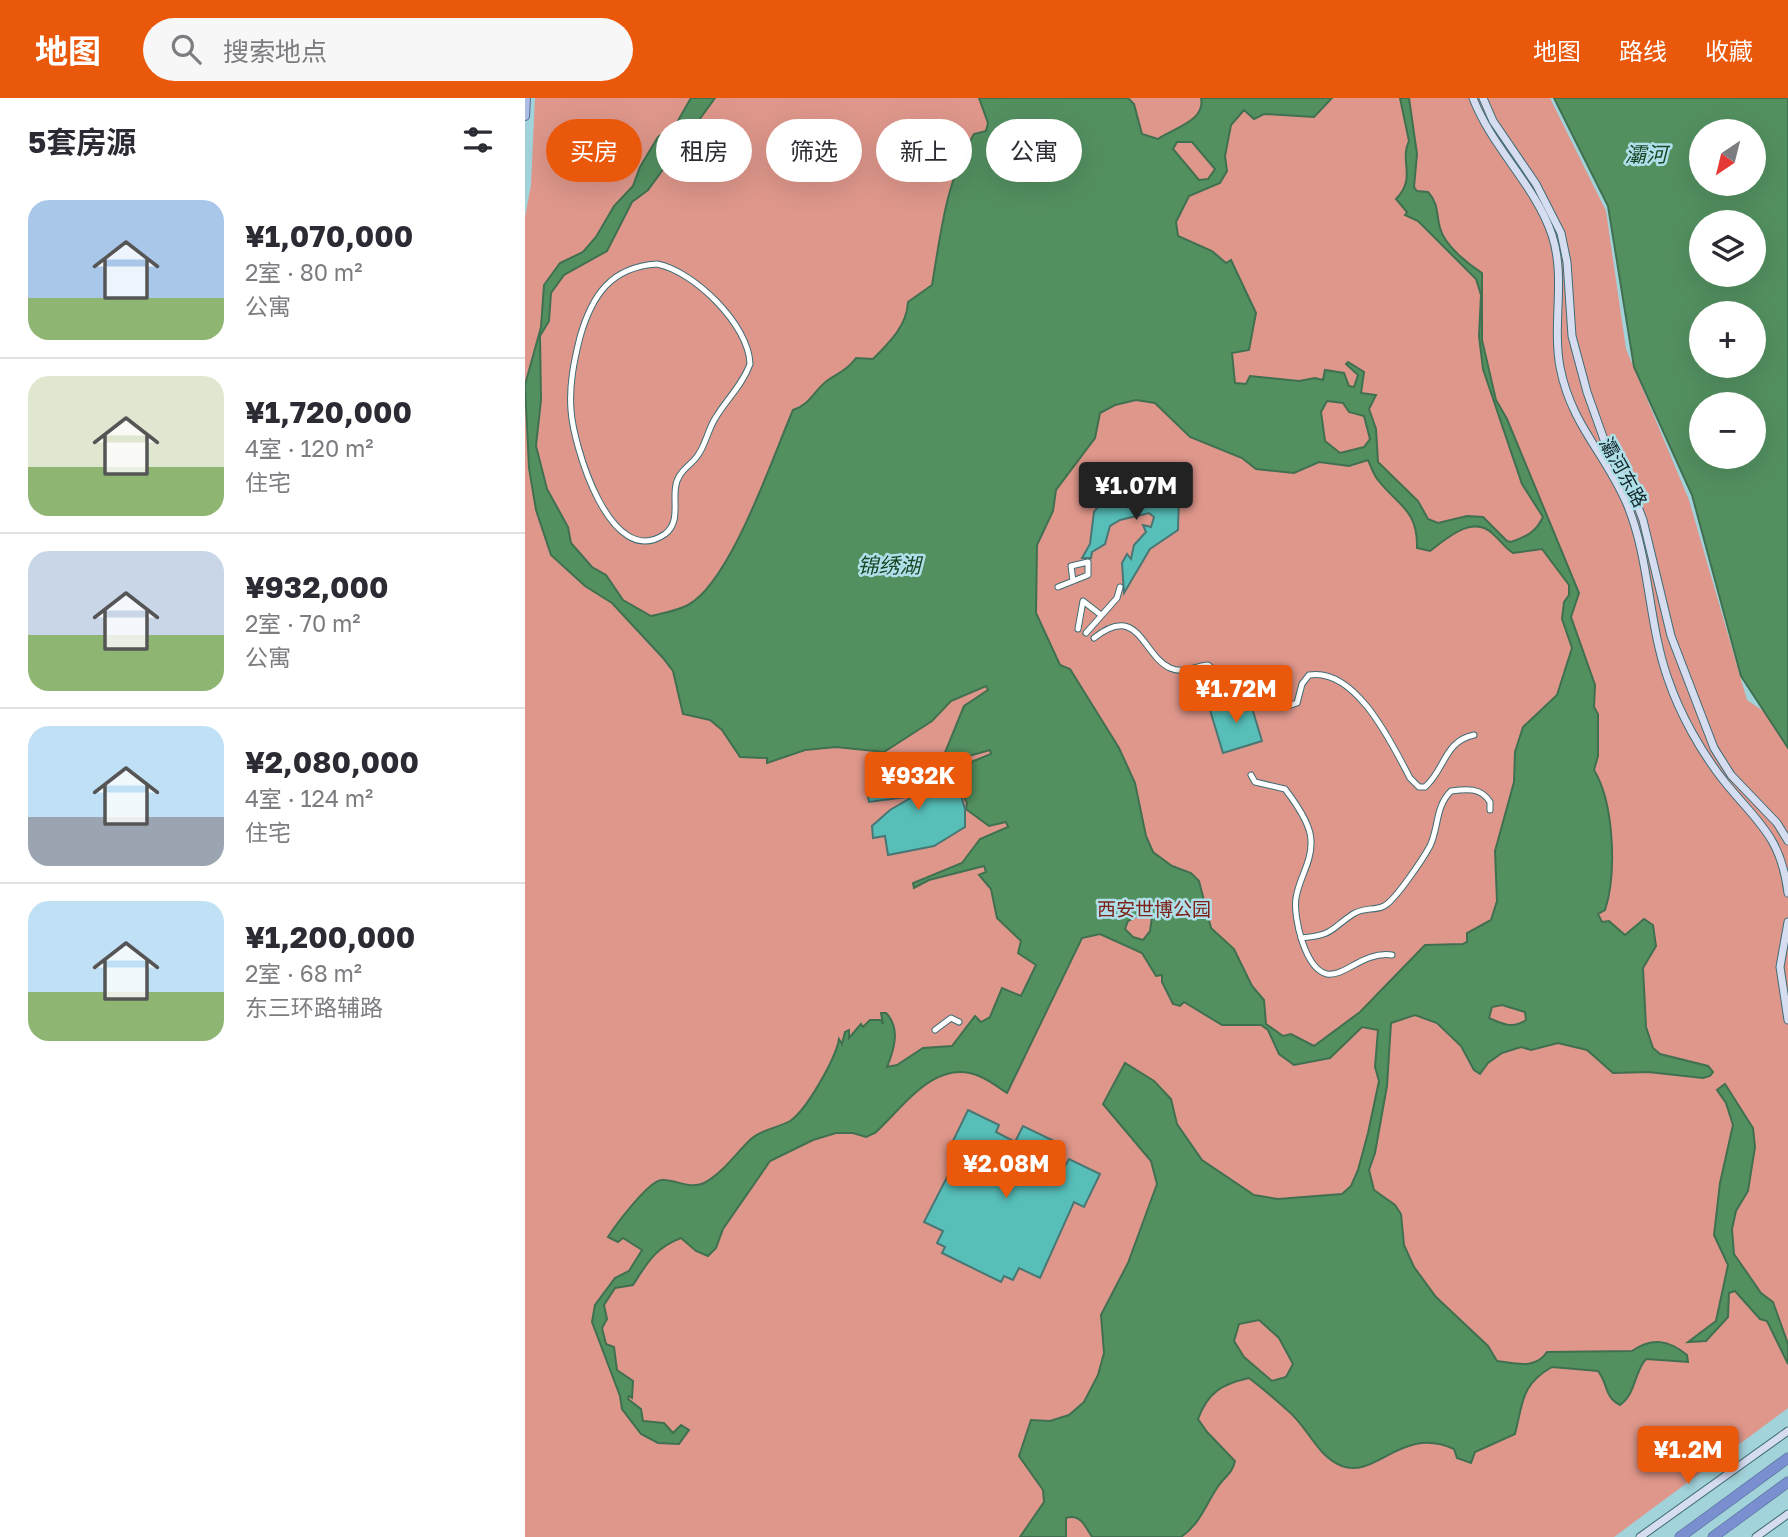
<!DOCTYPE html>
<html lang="zh">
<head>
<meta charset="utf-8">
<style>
	:root { --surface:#fff; --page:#f7f7f7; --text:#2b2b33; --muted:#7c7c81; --line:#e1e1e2; --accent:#ea580c }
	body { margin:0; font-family:"Golos Text","Noto Sans SC",sans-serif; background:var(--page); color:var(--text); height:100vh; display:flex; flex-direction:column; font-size:26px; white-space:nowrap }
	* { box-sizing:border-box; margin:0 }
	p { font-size:23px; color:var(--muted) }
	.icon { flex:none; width:38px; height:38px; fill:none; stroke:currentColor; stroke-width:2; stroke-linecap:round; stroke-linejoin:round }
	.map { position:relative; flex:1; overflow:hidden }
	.sheet { display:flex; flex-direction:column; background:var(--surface); width:525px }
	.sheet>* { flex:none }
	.guide { position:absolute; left:21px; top:21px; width:665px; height:63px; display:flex; gap:14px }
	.needle { width:46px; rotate:215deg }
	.fabs { position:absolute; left:1164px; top:21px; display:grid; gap:14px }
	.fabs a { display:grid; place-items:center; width:77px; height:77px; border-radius:50%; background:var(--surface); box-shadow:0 7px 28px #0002; font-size:35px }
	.price { position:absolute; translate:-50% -60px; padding:0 16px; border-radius:7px; background:var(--accent); color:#fff; font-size:23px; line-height:46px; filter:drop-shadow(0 2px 4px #0008) }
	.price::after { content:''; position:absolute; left:50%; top:42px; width:21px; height:16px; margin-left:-10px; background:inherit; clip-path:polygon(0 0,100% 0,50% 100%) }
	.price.on { background:#222; color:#fff }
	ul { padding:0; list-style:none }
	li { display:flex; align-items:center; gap:21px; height:175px; padding:0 28px }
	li+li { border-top:2px solid var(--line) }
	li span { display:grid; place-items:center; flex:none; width:196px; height:140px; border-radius:21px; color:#555 }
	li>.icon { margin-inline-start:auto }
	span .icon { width:84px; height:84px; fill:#fffc; stroke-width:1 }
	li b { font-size:30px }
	h2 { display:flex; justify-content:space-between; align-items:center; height:84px; padding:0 28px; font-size:30px }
	.tag { padding:0 24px; border-radius:32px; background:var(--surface); box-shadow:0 7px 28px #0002; font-size:24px; line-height:63px }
	.tag.on { background:var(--accent); color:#fff }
	header { display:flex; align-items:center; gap:42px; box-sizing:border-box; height:98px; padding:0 35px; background:var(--accent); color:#fff }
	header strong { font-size:33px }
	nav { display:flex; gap:38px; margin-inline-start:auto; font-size:24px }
	.search { width:490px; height:63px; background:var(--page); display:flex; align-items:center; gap:18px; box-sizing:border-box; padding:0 24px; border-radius:38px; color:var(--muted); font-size:26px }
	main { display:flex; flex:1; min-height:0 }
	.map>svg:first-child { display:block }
</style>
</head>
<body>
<header>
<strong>地图</strong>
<div class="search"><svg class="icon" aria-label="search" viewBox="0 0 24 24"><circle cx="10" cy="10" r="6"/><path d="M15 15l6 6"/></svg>搜索地点</div>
<nav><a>地图</a><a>路线</a><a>收藏</a></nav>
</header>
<main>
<section class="sheet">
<h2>5套房源<svg class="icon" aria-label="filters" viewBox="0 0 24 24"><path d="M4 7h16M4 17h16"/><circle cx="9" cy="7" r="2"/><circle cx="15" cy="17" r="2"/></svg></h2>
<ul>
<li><span style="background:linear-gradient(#a9c7e8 70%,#8fb573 0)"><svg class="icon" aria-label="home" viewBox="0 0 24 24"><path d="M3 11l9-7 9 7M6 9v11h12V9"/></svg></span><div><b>¥1,070,000</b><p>2室 · 80 m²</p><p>公寓</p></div></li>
<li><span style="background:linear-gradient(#dfe7d0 65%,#8fb573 0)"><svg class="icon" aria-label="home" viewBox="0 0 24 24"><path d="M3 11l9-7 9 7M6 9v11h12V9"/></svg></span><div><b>¥1,720,000</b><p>4室 · 120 m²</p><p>住宅</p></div></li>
<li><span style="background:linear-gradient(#c9d6e8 60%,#8fb573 0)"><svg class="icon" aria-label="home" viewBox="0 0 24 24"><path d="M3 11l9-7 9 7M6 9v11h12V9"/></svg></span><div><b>¥932,000</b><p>2室 · 70 m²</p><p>公寓</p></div></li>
<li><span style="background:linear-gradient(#bfe0f5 65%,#9aa5b1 0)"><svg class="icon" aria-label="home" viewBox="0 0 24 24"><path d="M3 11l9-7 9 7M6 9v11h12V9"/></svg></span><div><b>¥2,080,000</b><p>4室 · 124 m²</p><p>住宅</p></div></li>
<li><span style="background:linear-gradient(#bfe0f5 65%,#8fb573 0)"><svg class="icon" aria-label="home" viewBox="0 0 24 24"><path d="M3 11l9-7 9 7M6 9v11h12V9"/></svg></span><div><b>¥1,200,000</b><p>2室 · 68 m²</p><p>东三环路辅路</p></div></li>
</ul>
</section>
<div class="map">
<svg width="1263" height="1439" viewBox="0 0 1263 1439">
	<rect width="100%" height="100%" fill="#a2d2da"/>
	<!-- green -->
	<polygon fill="#df978b" points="10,0 1025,0 1081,113 1101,251 1164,402 1222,602 1263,630 1263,1310 1089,1439 0,1439 0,119 6,87"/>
	<!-- water -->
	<g fill="#539060" stroke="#407050" stroke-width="2" fill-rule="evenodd">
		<path d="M166,0h24l-67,92 -16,12 -25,49 -43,24 -13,18 -2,28 -9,15 1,64 -5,46 11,43 21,38 3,16 21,24 14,8 17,25 28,16c12,-3 26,-5 37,-11 43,-23 85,-149 105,-195 17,-5 22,-21 35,-30 12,-8 19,-10 28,-22l17,1c16,-16 34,-33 35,-57l24,-17c9,-53 14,-105 42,-151l12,-3 2,-8 -9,-25h149l6,6 8,30 16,5c15,-11 48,-18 43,-41h131l-18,19 -50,-3 -10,5 -10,-9 -13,15 -6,31 2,15 -7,12 -31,13 -13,26 2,14 34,15 14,12 5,-3 25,53 -7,37 -17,3 3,30 11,1 4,-8 49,5 16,-3 8,2 2,-10 19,3 5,13 5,1 4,-12 -12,-11 2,-2 16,10 -3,21 15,2 -7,14 7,20 2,33 40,39 10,18 10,4 29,-7 16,1 24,24 4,1c15,-5 25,-10 32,-25l-21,-33 -39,-115 -4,-33 2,-41 -5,-16 -58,-58 -13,-6 2,-3 -11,-13c21,-21 3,-38 13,-58l-9,-43h9l8,56 -3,33 3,4 11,1c11,12 8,22 12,36 5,18 28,36 42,45v67l14,60 11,19 72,174 -8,24 24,68 -1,22 4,7v42l-4,14c20,33 23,103 11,140l-7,4 4,8 7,-1 16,14 19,-16 9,6 3,21 -13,22 3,59 7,21 7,6 48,12 5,6 -3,4 -7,2 -55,-6 -35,1 -26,-23 -29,-7 -27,7 -10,-3 -19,6 -14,10 -8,11 -6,-4 -13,-24 -24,-23 -22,-8 -24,8 -4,63 -12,67 -6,17 5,20 21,15 6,9 3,31 10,22 22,30 52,49 9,15c18,2 38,9 50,-9l85,-1c20,-14 37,-11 55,4l1,7 -42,-3c-12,13 -10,35 -26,46 -16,-8 -12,-22 -22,-34l-46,-4c-32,18 -29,37 -37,67l-40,18 -4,11 -14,-5 -3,-9c-52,-24 -78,30 -112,17 -26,-10 -34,-40 -56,-57 -12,-11 -24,-21 -37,-31 -27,6 -41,14 -51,41l9,13 28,29c-2,12 -12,17 -18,27 -12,18 -17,36 -36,49h-89c-6,-10 -12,-24 -26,-19v19h-46l24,-35 -1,-12 -24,-34 12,-36 19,1 19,-6 15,-13 14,-27 6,-22 -3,-38 27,-52 29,-79 -6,-23 -48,-57 22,-41 29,18 17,18 6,25 25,36 52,35 24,4 64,-5 9,-8 7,-16 10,-37 11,-52 -4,-14 3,-37 -16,-3 -32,31 -36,7 -15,-11 -11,-24 -7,-5h-39l-38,-23 -4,4 -7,-2 -11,-22v-7l-6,1 -14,-23 -42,-19 -18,4 -75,155c-9,-6 -18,-13 -28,-17 -44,-19 -77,33 -104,57l-9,4 -13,-4h-17l-23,7 -43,21 -47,68 -7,19 -8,8 -12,-5 -15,-13c-25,9 -34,25 -48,47l-18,3 -11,17 3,14 -5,9 4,16 8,3 3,23 16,11 -1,17 -3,-2 -1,3 13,10 2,12 21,2 9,10 8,-8 8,5 -10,14 -21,-1 -17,-9 -19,-25 -2,-13 -28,-74 3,-17 20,-27 14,-7 13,-21 -19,-12 -5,4 -10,-5c7,-11 41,-57 54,-57 14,-1 27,10 42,3 18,-9 33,-31 47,-44 11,-10 27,-11 39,-18 16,-10 46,-63 49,-82l3,5 3,-12 4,-2v8l12,-14 2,3 7,-7h11l2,4 -2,-11h5c15,15 8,37 1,54l10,-2 26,-17 29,-2 23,-30 6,6 9,-5 12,-29 19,8 15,-31 -18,-12 3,-12 -24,-23 -6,-29 -12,-14 7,-3 -2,-6 -55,14 -15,8 -1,-5 49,-20 18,-24 28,-12 -2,-5 -17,4 -23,-17 1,-6 -9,-18 3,-19 30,-12 -1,-4 -21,6 -25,-1 20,-49 24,-16 -2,-4 -35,15 -19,20 -48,31 -48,-5 -31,3 -38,13v-5l-27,-1 -18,-27 -12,-10 -27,-6 -10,-43 -10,-13 -51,-55 -27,-17 -34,-31 -15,-45 -7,-42 -4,-83 16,-58 3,-42 16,-22 23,-11 13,-15 18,-31 19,-20 7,-19 18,-30 18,-13zM652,44h15l23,27 -7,10 -9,1 -26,-31zM611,302l19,3 35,34 52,21 14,11 38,4 25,-11 30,4 19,-6c3,6 5,14 10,20 20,26 40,29 39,68l13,3c17,-13 43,-37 63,-17 8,7 12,14 20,19l29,-4 27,36v10l-5,7 -2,17 10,29 -15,47 -34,32 -8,25 -1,30 -19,69 2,50 -6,19 -24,13v9l-4,2 -38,1 -65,67 -46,34 -23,-12 -8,2 -17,-12 -2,-24 -12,-14 -18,-37 -23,-21 -12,-47 -8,-8 -19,-7 -19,-14 -7,-16 -11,-53 -16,-35 -49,-79 -10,-4 -24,-52 1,-68 16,-34 3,-21 39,-52 5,-25 15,-8zM802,303l16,2 6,9 15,4 6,23 -6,8 -24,6 -15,-12 -4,-29zM620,814l7,5 -2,14 -7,9 -10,-3 -8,-8 3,-8zM977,907l23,7 1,8c-13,9 -24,4 -37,-2l3,-11zM734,1222l20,18 14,26 -7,13 -14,4 -28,-24 -10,-16 5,-17z"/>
		<path d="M1029,0h234v650l-47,-72 -49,-181 -58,-128 -26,-161zM1228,33v53h-52v-53zM1228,124v53h-52v-53zM1176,215h52v53h-52zM1176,306h52v53h-52z"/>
		<polygon points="1200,986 1228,1030 1230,1049 1223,1093 1211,1113 1207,1131 1209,1156 1236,1195 1248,1204 1263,1246 1263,1266 1242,1223 1235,1221 1210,1193 1204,1195 1203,1219 1181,1243 1163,1244 1191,1223 1203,1167 1189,1137 1195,1085 1208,1027 1201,1005 1192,992"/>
	</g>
	<!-- building -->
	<g fill="#57beb8" stroke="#497774" stroke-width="2">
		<polygon points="640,389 654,395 653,432 625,451 599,495 597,465 602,456 606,461 609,447 621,434 618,427 626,429 629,419 624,415 595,422 585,428 580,446 567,454 566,460 557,460 565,446 569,414 585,394"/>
		<polygon points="724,600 737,643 698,655 685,612"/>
		<polygon points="418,674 429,692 434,691 440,711 440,729 409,748 363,757 360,738 348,740 347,728 365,712 389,698 344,704 342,693 352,683"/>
		<polygon points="443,1012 474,1027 471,1034 490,1044 498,1028 529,1043 521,1059 540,1068 544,1061 575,1076 559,1109 549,1104 515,1180 494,1170 488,1182 479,1178 476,1184 417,1155 420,1149 412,1145 418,1133 399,1124 437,1050 427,1045"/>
	</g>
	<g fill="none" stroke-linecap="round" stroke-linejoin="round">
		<defs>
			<g id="street">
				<path d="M132,166c37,7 92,61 93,100 -7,20 -23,35 -34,53 -8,12 -10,27 -18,38 -5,8 -13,12 -18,20 -12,17 4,45 -15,59 -55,38 -92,-90 -94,-124 -2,-25 3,-49 9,-73 12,-42 31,-70 77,-73z"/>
				<polyline points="533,489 563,477 563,464 546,468 548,483"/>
				<polyline points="553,531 558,503 576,517"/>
				<polyline points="561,535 592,500 595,489"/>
				<path d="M569,540c45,-36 48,17 76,30 13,6 25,-2 38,-3l9,7"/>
				<path d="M760,609l12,-4 5,-19 7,-9c47,-8 83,69 101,103l9,9h6c20,-17 19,-46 49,-52"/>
				<path d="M726,677l4,7 30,7c10,13 26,35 26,52 1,21 -12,37 -15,57 -3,19 9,71 31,76 18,3 36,-23 65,-19"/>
				<path d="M776,840c33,-3 28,-8 52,-24 11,-7 21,-3 31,-8 11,-5 40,-49 46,-60 9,-19 5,-39 21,-55 15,-2 30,-4 39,11v8"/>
				<polyline points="410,932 426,920 434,924"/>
			</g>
			<g id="secondary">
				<path d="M948,0c19,50 63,88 79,137 14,42 0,88 8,132 11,58 46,87 67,137 23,55 21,119 41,175 12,35 33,73 56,102 33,41 57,55 64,112"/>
				<polyline points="958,0 968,23 1011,86 1036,135 1042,164 1047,238 1062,294 1082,350 1110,401 1118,422 1146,538 1189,650 1206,677 1252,725 1263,743"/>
				<polyline points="1263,824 1255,869 1263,922"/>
				<polyline points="1115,1439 1263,1333"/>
				<polyline points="1231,1439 1263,1416"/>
			</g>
			<polyline id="primary" points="0,18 1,0"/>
			<g id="highway">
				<polyline points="1155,1439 1263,1360"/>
				<polyline points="1188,1439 1263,1384"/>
			</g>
		</defs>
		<!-- street casing -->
		<use href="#street" stroke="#3f6c74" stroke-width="7"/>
		<!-- secondary casing -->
		<use href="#secondary" stroke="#3f6c74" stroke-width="9"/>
		<!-- primary casing -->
		<use href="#primary" stroke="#556a96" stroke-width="10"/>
		<!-- highway casing -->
		<use href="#highway" stroke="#556a96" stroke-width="11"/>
		<!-- street -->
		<use href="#street" stroke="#fff" stroke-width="5"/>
		<!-- secondary -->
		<use href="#secondary" stroke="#d7ddf1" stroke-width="7"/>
		<!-- primary -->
		<use href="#primary" stroke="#afbce3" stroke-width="8"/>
		<!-- highway -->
		<use href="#highway" stroke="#798fd0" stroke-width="10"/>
	</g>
	<g text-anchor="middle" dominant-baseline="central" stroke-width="5" stroke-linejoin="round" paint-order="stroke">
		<!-- street labels -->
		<g font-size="19" fill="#132629" stroke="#afdfe8">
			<text transform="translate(1099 374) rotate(61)">灞河东路</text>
		</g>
		<!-- park labels -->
		<g font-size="19" fill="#7c2118" stroke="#afdfe8">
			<text x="629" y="810">西安世博公园</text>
		</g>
		<!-- water labels -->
		<g font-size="21" font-style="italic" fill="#184524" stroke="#afdfe8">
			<text x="1121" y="56">灞河</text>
			<text x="364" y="467">锦绣湖</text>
		</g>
	</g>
</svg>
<div class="fabs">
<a><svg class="needle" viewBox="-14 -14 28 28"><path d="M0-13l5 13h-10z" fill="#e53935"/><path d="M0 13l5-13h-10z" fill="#7c7c81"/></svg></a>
<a><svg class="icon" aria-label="layers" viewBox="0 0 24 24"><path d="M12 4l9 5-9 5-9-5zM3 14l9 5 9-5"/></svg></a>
<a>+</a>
<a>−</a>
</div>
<b class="price on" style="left:611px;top:424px">¥1.07M</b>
<b class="price" style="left:711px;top:627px">¥1.72M</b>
<b class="price" style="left:393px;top:714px">¥932K</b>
<b class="price" style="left:481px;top:1102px">¥2.08M</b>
<b class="price" style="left:1163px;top:1388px">¥1.2M</b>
<div class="guide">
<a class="tag on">买房</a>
<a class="tag">租房</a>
<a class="tag">筛选</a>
<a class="tag">新上</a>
<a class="tag">公寓</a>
</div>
</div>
</main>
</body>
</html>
